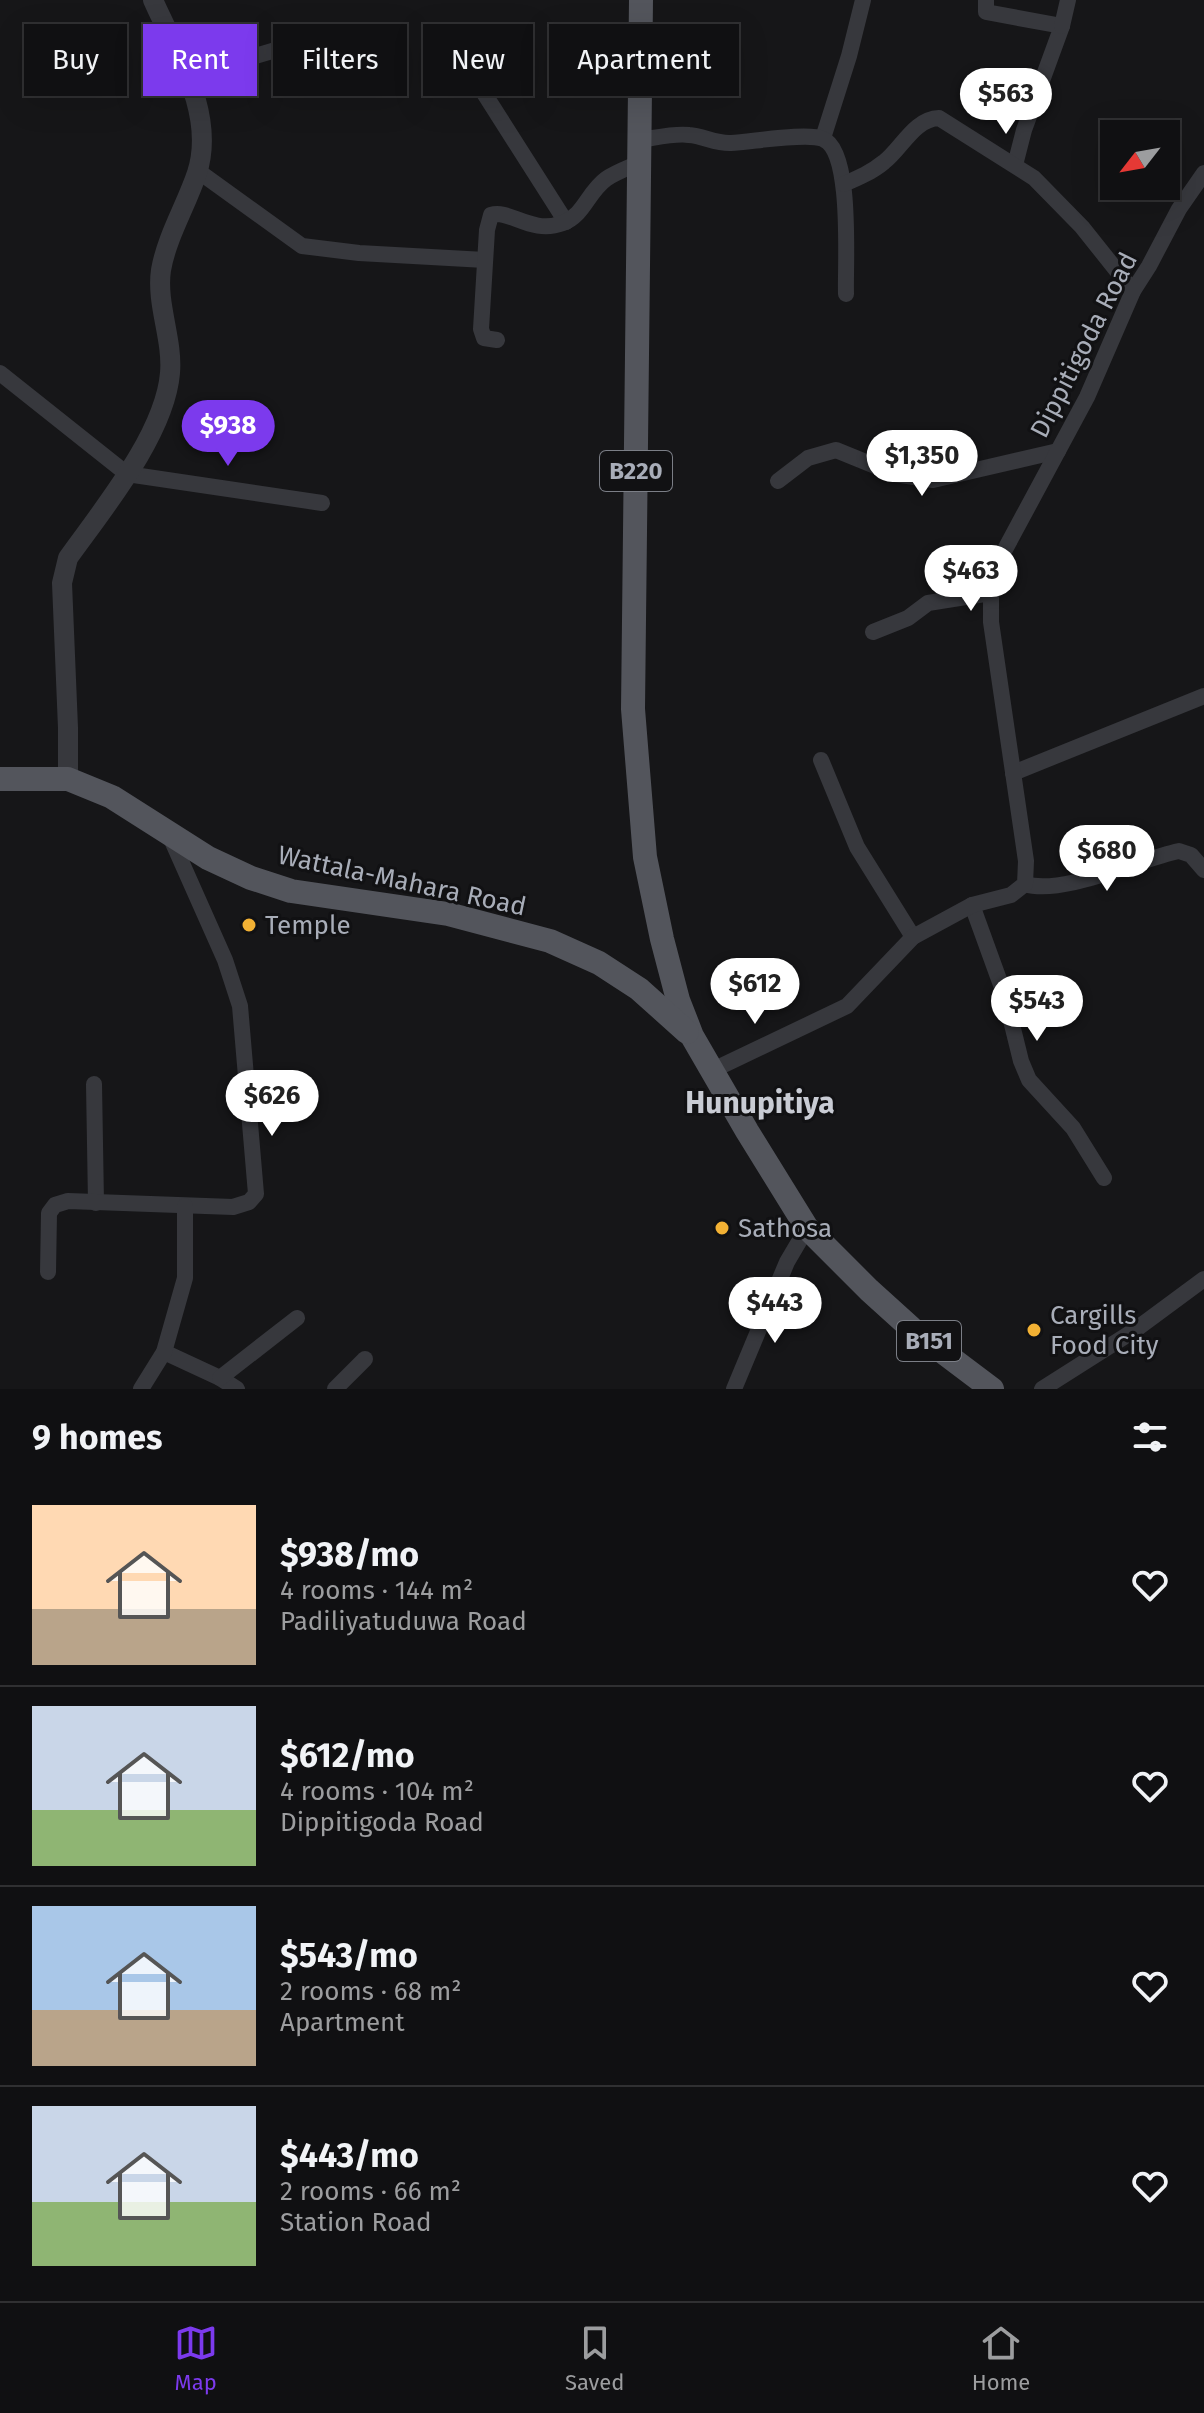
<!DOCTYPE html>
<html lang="en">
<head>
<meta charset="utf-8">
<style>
	:root { --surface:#101012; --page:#1e1e20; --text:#f1f3f6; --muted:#9c9d9f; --line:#303032; --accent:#7c3aed }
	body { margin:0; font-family:"Fira Sans",sans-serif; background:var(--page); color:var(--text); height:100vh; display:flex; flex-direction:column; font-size:30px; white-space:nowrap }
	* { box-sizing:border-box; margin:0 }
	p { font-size:26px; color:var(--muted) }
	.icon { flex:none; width:44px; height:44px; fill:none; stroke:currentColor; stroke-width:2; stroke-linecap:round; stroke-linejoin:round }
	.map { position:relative; height:1389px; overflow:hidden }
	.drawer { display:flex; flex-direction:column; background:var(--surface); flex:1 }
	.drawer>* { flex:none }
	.banner { position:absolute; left:24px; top:24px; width:800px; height:72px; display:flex; gap:16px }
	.needle { width:52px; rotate:239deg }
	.buttons { position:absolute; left:1100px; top:120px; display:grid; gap:16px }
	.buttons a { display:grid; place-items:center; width:80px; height:80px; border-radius:0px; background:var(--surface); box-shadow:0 8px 32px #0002,0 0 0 2px var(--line); font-size:40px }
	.price { position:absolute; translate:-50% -68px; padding:0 18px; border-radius:28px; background:#fff; color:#222; font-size:26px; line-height:52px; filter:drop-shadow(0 2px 4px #0008) }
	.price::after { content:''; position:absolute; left:50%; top:48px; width:24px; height:18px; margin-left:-12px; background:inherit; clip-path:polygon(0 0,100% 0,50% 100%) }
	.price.active { background:var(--accent); color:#fff }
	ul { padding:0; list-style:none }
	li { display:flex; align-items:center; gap:24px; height:200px; padding:0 32px }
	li+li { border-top:2px solid var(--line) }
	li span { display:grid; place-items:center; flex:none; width:224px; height:160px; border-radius:0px; color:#555 }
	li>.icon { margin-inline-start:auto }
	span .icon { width:96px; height:96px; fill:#fffc; stroke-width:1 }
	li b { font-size:34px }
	h2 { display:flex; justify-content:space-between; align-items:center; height:96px; padding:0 32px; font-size:34px }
	.tag { padding:0 28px; border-radius:0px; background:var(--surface); box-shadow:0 8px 32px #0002,0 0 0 2px var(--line); font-size:28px; line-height:72px }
	.tag.active { background:var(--accent); color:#fff }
	.tab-bar { display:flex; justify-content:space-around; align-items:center; height:112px; border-top:2px solid var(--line); background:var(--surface); font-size:22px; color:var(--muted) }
	.tab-bar a { display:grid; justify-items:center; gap:4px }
	.tab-bar .active { color:var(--accent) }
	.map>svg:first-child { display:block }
</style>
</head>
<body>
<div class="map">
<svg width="1204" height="1389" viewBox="0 0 1204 1389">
	<rect width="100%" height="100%" fill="#161618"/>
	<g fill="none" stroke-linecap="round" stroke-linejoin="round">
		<!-- minor -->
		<g stroke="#37383d" stroke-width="16">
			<polyline points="986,0 986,12 1062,26 1024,130 1015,165"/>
			<polyline points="1062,26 1068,0"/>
			<path d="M187,76l119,-35c30,-1 38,23 54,45"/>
			<polyline points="475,79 566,222"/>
			<polyline points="823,138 849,56 863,0"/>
			<path d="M640,140c15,-2 34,-7 49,-5 14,1 28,9 42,8 21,-1 76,-11 92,-4 30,12 22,125 23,155"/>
			<polyline points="198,171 302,246 359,253 485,260"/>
			<path d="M844,184c14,-6 28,-12 40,-22 18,-14 30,-43 55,-44l95,60 48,49 51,64"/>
			<path d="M497,340l-13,-2 -3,-9 6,-99 4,-15c19,-6 40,20 72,8 21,-8 25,-31 43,-44 10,-7 22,-11 33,-16"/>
			<polyline points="0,373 127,474 322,503"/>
			<polyline points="778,481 808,458 836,450 895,474 933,480 1058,451"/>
			<polyline points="873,632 908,618 928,603 991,593"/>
			<polyline points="821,760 857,847 913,937"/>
			<polyline points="1013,773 1204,696"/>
			<path d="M1025,884c38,12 114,-25 154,-33l12,4 13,15"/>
			<polyline points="972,905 1005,996 1021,1061 1029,1080 1073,1128 1104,1178"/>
			<polyline points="713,1070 847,1006 913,937 972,905 1011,895 1025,884 1026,861 991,622 991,587 1002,555 1087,397 1133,291 1149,266 1179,209 1204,173"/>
			<polyline points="94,1084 96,1203"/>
			<polyline points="48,1272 49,1213 55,1205 68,1201 233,1207 249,1202 256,1194 240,1006 225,960 169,834"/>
			<polyline points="164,1352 220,1378 237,1389"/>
			<polyline points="220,1378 297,1318"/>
			<polyline points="141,1389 164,1352 185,1278 185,1206"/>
			<polyline points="335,1389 365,1359"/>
			<polyline points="734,1389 787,1262 807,1228"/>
			<polyline points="1042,1389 1135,1330 1204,1279"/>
		</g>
		<!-- tertiary -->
		<path stroke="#37383d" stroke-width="20" d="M68,779v-51l-6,-145 6,-25c35,-49 97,-124 102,-185 3,-34 -14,-69 -9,-103 6,-34 25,-64 36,-97 19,-59 -21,-121 -44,-173"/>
		<!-- primary -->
		<g stroke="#53555c" stroke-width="24">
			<polyline points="641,0 633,709 645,857 662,939 678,1000 692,1036 747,1131 807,1228 869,1290 911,1328 992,1389"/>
			<polyline points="0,779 68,779 112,797 208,858 251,878 291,891 448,914 550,941 599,963 639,989 687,1032"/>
		</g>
	</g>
	<!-- markers -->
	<g fill="#f2b134" stroke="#111113" stroke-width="3">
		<circle cx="249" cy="925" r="8"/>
		<circle cx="722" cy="1228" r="8"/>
		<circle cx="1034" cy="1330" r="8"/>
	</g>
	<g text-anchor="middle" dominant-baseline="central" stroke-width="6" stroke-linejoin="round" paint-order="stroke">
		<!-- shield labels -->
		<g fill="#111113" stroke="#7b7e86" stroke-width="2">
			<rect x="600" y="451" width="72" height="40" rx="6"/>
			<rect x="897" y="1321" width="64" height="40" rx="6"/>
		</g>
		<g font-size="24" font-weight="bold" fill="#a8adb8">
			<text x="636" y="471">B220</text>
			<text x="929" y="1341">B151</text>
		</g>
		<!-- street labels -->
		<g font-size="26" fill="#a8adb8" stroke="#111113">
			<text transform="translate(1084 345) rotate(-63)">Dippitigoda Road</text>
			<text transform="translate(402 881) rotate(12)">Wattala-Mahara Road</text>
		</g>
		<!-- poi labels -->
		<g font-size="26" fill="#a8adb8" stroke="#111113" text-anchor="start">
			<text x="265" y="925">Temple</text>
			<text x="738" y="1228">Sathosa</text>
			<text x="1050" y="1315">Cargills<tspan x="1050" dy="30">Food City</tspan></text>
		</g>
		<!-- quarter labels -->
		<g font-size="30" font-weight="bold" fill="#c9ccd4" stroke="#111113">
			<text x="760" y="1103">Hunupitiya</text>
		</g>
	</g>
</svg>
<div class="buttons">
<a><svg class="needle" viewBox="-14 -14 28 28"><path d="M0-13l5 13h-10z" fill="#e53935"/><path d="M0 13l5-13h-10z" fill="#9c9d9f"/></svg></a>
</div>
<b class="price" style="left:1006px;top:136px">$563</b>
<b class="price active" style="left:228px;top:468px">$938</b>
<b class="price" style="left:922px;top:498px">$1,350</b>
<b class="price" style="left:971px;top:613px">$463</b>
<b class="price" style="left:1107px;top:893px">$680</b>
<b class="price" style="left:755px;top:1026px">$612</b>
<b class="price" style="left:1037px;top:1043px">$543</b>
<b class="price" style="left:272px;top:1138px">$626</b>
<b class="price" style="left:775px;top:1345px">$443</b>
<div class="banner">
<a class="tag">Buy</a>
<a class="tag active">Rent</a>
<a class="tag">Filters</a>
<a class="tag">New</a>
<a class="tag">Apartment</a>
</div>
</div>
<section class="drawer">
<h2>9 homes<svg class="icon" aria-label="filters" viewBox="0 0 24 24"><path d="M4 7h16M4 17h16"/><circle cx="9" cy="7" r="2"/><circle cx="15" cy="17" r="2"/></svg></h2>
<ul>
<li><span style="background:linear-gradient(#ffd9b3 65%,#b9a48a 0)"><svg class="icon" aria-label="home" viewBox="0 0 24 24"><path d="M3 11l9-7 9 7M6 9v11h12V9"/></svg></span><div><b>$938/mo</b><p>4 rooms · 144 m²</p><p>Padiliyatuduwa Road</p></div><svg class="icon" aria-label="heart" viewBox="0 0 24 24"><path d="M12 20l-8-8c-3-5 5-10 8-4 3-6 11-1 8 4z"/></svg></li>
<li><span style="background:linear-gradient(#c9d6e8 65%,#8fb573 0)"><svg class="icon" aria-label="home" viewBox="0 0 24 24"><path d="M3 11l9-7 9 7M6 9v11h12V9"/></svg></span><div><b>$612/mo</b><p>4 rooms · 104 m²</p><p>Dippitigoda Road</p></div><svg class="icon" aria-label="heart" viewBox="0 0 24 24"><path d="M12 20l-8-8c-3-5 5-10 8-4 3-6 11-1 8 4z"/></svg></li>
<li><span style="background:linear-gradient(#a9c7e8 65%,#b9a48a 0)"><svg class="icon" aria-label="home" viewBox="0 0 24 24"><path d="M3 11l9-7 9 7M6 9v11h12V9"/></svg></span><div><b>$543/mo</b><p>2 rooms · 68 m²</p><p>Apartment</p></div><svg class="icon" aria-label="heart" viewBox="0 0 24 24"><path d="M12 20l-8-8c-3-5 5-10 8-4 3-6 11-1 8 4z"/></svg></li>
<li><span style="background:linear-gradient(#c9d6e8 60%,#8fb573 0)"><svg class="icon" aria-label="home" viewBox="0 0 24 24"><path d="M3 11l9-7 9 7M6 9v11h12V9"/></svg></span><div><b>$443/mo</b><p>2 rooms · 66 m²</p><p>Station Road</p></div><svg class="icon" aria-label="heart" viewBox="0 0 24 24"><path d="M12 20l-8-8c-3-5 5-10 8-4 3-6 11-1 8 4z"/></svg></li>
</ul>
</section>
<nav class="tab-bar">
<a class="active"><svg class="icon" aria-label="map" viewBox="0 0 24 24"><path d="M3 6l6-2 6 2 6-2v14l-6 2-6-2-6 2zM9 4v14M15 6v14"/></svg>Map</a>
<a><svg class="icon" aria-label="saved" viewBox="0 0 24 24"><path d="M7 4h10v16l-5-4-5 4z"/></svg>Saved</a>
<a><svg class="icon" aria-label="home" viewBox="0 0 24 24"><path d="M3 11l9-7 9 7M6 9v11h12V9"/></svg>Home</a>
</nav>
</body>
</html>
